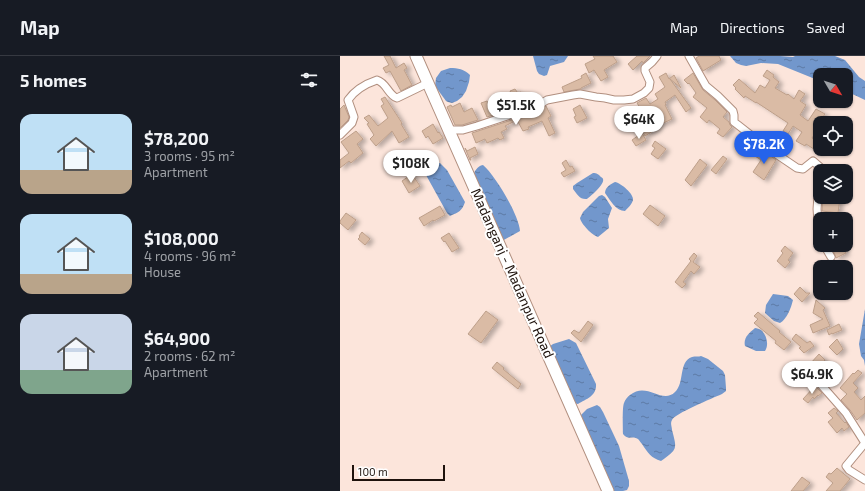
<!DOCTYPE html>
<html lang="en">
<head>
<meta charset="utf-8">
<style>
	:root { --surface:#171b24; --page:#242831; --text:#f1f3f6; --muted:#9ea1a6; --line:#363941; --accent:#2563eb }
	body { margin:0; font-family:"Exo 2",sans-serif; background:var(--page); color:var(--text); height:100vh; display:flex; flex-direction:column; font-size:15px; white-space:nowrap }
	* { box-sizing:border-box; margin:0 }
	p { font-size:13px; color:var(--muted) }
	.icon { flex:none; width:22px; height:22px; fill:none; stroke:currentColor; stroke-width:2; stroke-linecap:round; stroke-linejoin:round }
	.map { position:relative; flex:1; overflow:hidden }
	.side { display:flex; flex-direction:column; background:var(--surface); width:340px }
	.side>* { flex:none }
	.needle { width:26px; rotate:129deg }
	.buttons { position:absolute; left:473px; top:12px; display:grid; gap:8px }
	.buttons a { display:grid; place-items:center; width:40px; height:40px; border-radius:8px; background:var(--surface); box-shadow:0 1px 3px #0004; font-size:20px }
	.scale { position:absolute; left:12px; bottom:10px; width:93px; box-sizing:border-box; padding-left:4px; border:2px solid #1e120c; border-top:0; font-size:11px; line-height:14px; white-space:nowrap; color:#1e120c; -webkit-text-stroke:3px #fff; paint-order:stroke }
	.price { position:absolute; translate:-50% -34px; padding:0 9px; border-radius:14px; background:#fff; color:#222; font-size:13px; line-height:26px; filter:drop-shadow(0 1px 2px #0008) }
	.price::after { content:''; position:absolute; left:50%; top:24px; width:12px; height:9px; margin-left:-6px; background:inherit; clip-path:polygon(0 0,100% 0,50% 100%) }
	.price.active { background:var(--accent); color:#fff }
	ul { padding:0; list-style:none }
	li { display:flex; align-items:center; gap:12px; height:100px; padding:0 20px }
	li span { display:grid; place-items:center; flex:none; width:112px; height:80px; border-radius:12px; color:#555 }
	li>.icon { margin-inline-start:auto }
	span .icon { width:48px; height:48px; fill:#fffc; stroke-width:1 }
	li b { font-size:17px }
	h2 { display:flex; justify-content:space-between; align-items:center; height:48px; padding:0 20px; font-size:17px }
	header { display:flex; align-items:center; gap:24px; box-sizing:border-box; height:56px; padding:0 20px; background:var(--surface); border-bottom:1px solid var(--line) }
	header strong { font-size:19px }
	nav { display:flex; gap:22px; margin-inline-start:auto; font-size:14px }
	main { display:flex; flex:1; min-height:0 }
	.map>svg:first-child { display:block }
</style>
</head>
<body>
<header>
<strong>Map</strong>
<nav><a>Map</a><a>Directions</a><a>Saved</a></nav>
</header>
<main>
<section class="side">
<h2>5 homes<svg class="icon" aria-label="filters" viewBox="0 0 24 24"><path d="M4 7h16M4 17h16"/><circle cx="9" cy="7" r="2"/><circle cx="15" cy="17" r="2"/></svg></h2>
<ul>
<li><span style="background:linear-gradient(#bfe0f5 70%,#b9a48a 0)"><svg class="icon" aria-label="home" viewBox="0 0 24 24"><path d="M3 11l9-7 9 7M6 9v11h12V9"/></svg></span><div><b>$78,200</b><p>3 rooms · 95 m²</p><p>Apartment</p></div></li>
<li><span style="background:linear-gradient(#bfe0f5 75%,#b9a48a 0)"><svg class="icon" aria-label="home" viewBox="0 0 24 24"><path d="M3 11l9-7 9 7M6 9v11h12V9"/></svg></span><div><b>$108,000</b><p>4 rooms · 96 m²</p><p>House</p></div></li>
<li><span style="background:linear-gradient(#c9d6e8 70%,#7fa58c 0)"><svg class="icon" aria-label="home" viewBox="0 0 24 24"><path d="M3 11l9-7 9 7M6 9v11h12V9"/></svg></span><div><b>$64,900</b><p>2 rooms · 62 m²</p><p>Apartment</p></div></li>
</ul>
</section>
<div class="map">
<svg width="525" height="435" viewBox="0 0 525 435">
	<defs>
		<pattern id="water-ripples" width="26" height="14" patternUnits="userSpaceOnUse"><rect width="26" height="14" fill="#7297cc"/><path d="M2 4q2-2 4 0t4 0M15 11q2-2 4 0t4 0" fill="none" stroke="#5d7aa4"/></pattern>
		<filter id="shadow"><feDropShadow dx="4" dy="2" stdDeviation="2" flood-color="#0004"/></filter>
	</defs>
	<rect width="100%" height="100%" fill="#fce5db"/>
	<!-- water -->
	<g fill="url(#water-ripples)">
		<polygon points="193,0 228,0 224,6 210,10 207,19 204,20 199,18 197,15"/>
		<polygon points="390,0 440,0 453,1 455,0 495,0 505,4 519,21 525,25 525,44 506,35 506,19 480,19 480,25 438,8 421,7 406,10 401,9 396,7"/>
		<path d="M110,12c8,0 14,1 20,7l-1,7 -3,9 -4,6 -5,4 -5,2 -4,-1 -2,-1 -11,-15 1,-8 5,-7z"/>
		<path d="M100,107l7,7 18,32c-3,9 -6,10 -15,14l-3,-3 -21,-38 2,-6 4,-5z"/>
		<path d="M143,109c12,10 36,50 37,66l-18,10 -30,-64c3,-6 5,-11 11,-12z"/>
		<path d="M253,117c4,0 5,1 8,4 1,1 2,1 2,2 2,5 -12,17 -16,20 -7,1 -10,-5 -14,-10v-3l4,-3z"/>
		<path d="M275,126c6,1 19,12 18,18 -1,4 -5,8 -8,11 -9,0 -15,-11 -20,-18 0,-6 6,-9 10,-11z"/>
		<path d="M262,139l3,2 7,11 -4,11 1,9 -11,9c-6,-2 -17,-13 -18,-19l3,-6 16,-16z"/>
		<path d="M433,238l15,2 5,4c-2,8 -6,19 -13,23l-6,-2 -9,-8 1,-8z"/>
		<polygon points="525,253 525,310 524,304 521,300 519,288"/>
		<path d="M415,272c2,0 4,1 6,2 6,5 8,15 4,21h-9l-11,-5c-2,-8 4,-13 10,-18z"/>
		<path d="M229,283l7,4 20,41c1,12 -10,15 -18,20l-5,-1 -24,-56 4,-3z"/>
		<path d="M361,300l7,3 15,12 2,4 1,13v3l-4,3c-9,4 -48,20 -50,26 -2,3 0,7 0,10 5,19 6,19 -11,31 -10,-3 -13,-8 -19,-17 -1,-1 -3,-4 -4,-5 -7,-4 -9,2 -15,-5 0,-7 -1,-26 1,-31 1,-3 3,-6 6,-8 17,-14 32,10 45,-3 10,-9 3,-30 17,-35 3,-1 7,0 9,-1z"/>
		<polygon points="257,349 260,351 263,356 279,390 289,425 289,430 287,434 283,435 271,435 241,359 247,353"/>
	</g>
	<!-- building -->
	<g fill="#dabba5" stroke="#bd9f8a" filter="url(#shadow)">
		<polygon points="44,0 50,0 56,12 64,7 67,12 64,14 72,29 61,35 50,15 46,17 43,12 49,9"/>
		<polygon points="253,0 273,0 277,6 264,14 268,21 261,25 254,14 249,17 245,8 255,3"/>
		<polygon points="297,0 310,0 303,7 302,5 293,14 288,8"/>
		<polygon points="359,0 379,0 381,4 363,15 356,2"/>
		<polygon points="427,14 434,19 433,21 439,26 435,32 447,39 448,38 454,43 459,34 465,38 460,45 466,49 460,59 468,65 476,53 485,58 477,70 479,72 472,82 480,87 480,97 466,88 465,90 456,85 462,76 453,70 448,78 443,75 448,67 416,46 416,47 405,40 404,42 395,33 396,32 393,29 399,23 415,37 420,29 425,32 430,24 423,20"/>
		<polygon points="246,17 251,27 241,32 241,33 240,33 224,36 222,31 242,22 241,20"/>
		<polygon points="326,17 329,23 334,19 341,32 330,23 351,52 346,56 335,39 325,46 326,48 325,49 332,63 317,70 318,72 305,80 295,63 304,58 297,47 306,42 310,48 318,43 315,38 325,31 319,21"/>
		<polygon points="353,17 363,34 375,44 387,56 383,61 389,66 390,69 392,71 383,81 377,77 380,73 369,64 367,67 360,61 367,52 353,41 356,37 349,27 348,28 344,24"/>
		<polygon points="175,33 178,37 181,36 187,48 147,61 141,47 147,45 148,47 171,37 170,35"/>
		<polygon points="45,41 62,67 61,68 69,81 59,87 52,75 36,90 30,83 34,79 27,68 29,67 24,62 29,59 38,70 48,62 41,50 44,48 41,43"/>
		<polygon points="120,47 124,56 132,52 138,64 122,69 115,69 107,51 111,49 112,51"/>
		<polygon points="4,49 9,61 8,64 0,72 0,53"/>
		<polygon points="240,49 247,62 237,67 234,61 236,60 233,53"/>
		<polygon points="206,50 211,60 208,62 215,77 209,80 202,65 188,71 189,73 183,75 177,64 165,70 167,73 161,76 164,82 160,84 158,82 147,87 145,83 136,87 132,77 199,55"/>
		<polygon points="93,68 98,77 99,76 103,82 93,88 88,80 86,82 82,75"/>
		<polygon points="16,75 23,83 17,88 23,97 11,107 9,105 0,112 0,104 9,97 1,86"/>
		<polygon points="302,77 306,84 296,90 292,84"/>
		<polygon points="315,85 326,93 318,103 311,98 315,92 312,90"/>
		<polygon points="135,91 138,98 130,102 131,104 130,104 125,92 127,95"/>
		<polygon points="419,94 425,97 425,96 436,104 424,124 413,116 421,104 415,100"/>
		<polygon points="383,100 387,103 376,118 371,114"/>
		<polygon points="360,103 367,109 351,130 345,124"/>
		<polygon points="226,104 230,111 232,110 235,115 224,121 221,117 226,114 222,107"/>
		<polygon points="72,118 80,130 69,137 62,125"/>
		<polygon points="483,141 500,142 498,157 482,155"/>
		<polygon points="310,149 325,160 318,170 303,158"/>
		<polygon points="100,150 105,159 94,165 93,164 84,170 79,162"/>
		<polygon points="6,157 16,164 8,174 0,167 0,165"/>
		<polygon points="22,176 30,183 25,189 18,183 20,181 19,180"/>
		<polygon points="109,177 119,192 112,196 105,185 104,186 101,182"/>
		<polygon points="498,189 502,189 506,197 496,202 495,199 492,193"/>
		<polygon points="445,190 453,197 448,204 450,206 445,212 437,205 443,197 441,195"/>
		<polygon points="354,197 357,200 353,206 360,211 354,218 351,215 343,226 346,228 342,232 335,226 351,205 349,203"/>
		<polygon points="460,231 466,237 470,237 462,246 454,238"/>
		<polygon points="476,244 485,252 483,254 490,270 473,277 470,269 483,263 473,257"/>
		<polygon points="146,255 158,264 141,287 128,278"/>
		<polygon points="418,256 440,275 439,276 451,286 444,294 435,287 436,285 414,267 418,263 414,260"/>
		<polygon points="248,265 253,269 241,286 231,277 234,274 239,277"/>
		<polygon points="499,268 502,274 492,278 492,277 489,279 487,274"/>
		<polygon points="456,278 467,287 470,285 474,290 464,297 459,292 461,291 452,283"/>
		<polygon points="497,283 503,293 497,299 489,291"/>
		<polygon points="479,298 485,304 482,307 483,308 476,316 473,312 474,311 470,308"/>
		<polygon points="157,306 164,312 163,313 181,328 178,333 152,312"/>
		<polygon points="518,314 522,317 513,327 518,332 514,336 521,344 525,340 525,357 517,364 510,354 501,344 507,338 500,332 513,317 514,318"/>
		<polygon points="475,330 482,337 478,340 478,339 474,343 473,341 468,347 463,343"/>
		<polygon points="494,352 498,355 496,357 505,367 506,366 509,371 504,375 502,372 497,377 488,366 493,362 488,357"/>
		<polygon points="497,412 510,423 500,435 486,435 493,427 486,421 489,417 491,418"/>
		<polygon points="462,421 470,427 463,435 451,435"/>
	</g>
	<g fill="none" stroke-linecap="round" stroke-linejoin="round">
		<defs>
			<g id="street">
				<polyline points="349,0 366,30 378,40 393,55 394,59 394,66 398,69 426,91 457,112 463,113 473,105 481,112 483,115"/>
				<polyline points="109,74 123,74 137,70 197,50 207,44 233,39 240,38 256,41 265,42 274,44 284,44 293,43 304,37 309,32 310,26 305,15 305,12 312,6 317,0"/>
				<path d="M0,79l12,-12 2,-6 -6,-17c7,-10 17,-16 29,-20 10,3 11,15 20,18l31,-15"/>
				<path d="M480,133c-4,14 -4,27 0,40"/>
				<polyline points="484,189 491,201"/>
				<polyline points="469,315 506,357 525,387"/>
				<polyline points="525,387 506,410 509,414 525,424"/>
			</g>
			<path id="primary" d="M76,0c65,145 129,290 192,435"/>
		</defs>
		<!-- street casing -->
		<use href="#street" stroke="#b18f7f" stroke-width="9"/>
		<!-- primary casing -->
		<use href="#primary" stroke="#b18f7f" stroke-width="13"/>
		<!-- street -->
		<use href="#street" stroke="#fff" stroke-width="7"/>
		<!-- primary -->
		<use href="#primary" stroke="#fff" stroke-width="11"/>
	</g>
	<g text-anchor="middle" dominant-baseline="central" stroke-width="4" stroke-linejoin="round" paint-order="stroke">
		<!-- street labels -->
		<g font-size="14" fill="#1e120c" stroke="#fff">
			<text transform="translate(173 217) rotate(66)">Madanganj - Madanpur Road</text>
		</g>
	</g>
</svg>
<div class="buttons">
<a><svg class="needle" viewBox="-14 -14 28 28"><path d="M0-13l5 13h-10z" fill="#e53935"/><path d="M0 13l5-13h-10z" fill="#9ea1a6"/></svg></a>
<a><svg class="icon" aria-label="locate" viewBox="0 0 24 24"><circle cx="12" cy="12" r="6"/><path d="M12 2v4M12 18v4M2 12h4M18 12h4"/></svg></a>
<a><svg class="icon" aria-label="layers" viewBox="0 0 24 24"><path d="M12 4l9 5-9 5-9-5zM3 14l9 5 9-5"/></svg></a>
<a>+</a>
<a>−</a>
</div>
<div class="scale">100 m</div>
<b class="price" style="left:176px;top:70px">$51.5K</b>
<b class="price" style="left:299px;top:84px">$64K</b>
<b class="price active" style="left:424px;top:109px">$78.2K</b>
<b class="price" style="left:71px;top:128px">$108K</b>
<b class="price" style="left:472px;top:339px">$64.9K</b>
</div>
</main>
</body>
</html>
